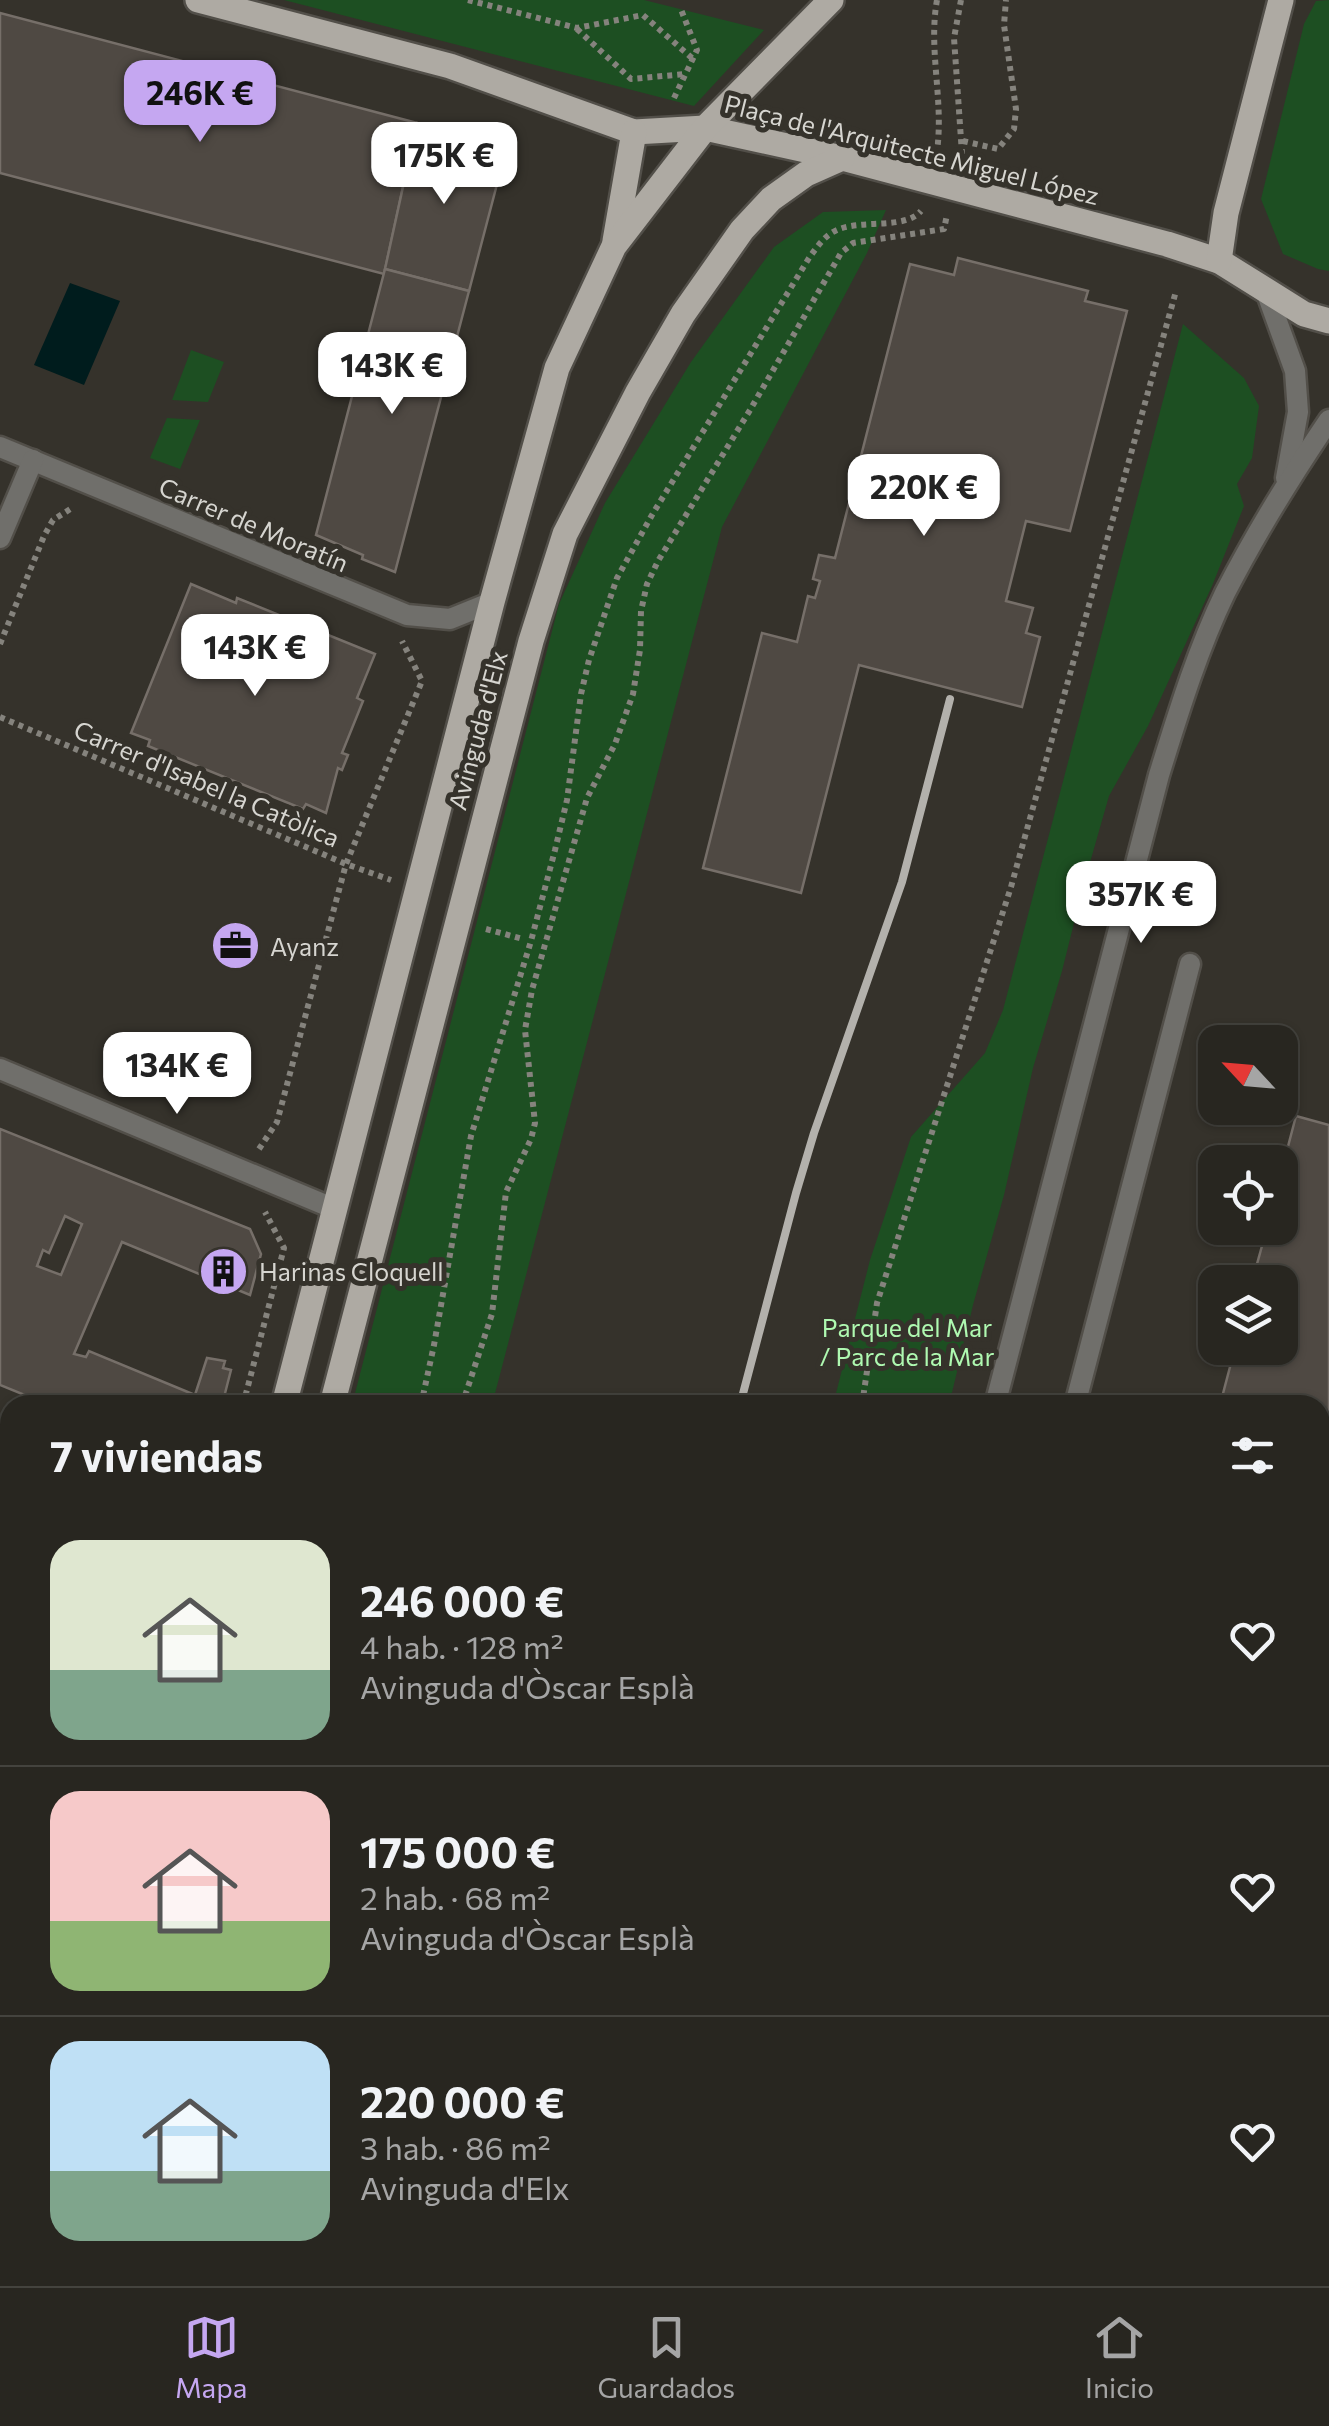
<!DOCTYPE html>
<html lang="es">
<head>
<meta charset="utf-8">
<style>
	:root { --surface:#282620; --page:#302e29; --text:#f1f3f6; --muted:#a5a5a5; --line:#44433e; --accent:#c5a7f1 }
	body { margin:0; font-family:Commissioner,sans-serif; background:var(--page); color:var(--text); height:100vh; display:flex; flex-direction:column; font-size:38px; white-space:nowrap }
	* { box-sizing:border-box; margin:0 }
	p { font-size:32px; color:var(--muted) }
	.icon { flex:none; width:55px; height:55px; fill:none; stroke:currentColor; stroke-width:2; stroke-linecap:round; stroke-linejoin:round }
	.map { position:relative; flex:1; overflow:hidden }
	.details { position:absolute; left:0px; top:1395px; width:1330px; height:892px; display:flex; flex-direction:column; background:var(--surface); border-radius:30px 30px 0 0; box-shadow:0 2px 8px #0004,0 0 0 2px var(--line) }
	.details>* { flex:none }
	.needle { width:65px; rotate:296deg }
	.tools { position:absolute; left:1198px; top:1025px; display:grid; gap:20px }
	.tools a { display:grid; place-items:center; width:100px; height:100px; border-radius:20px; background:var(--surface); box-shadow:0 2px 8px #0004,0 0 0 2px var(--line); font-size:50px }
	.price { position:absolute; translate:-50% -85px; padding:0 22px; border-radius:20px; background:#fff; color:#222; font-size:32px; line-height:65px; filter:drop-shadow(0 2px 5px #0008) }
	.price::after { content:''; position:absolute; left:50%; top:60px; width:30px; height:22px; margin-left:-15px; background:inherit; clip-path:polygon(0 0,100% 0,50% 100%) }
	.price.current { background:var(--accent); color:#111 }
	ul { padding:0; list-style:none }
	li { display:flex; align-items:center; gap:30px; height:250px; padding:0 50px }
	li+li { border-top:2px solid var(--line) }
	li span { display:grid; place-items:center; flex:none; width:280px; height:200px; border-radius:30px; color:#555 }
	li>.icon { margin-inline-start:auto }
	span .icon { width:120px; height:120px; fill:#fffc; stroke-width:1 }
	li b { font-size:42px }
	h2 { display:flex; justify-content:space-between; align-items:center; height:120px; padding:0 50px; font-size:42px }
	.tabs { display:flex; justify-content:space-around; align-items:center; height:140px; border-top:2px solid var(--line); background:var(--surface); font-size:28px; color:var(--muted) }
	.tabs a { display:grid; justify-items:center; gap:5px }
	.tabs .current { color:var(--accent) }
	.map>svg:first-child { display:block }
</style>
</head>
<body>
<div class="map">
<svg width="1329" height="2286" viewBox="0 0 1329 2286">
	<rect width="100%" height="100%" fill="#35322b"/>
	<!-- green -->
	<g fill="#1d4f22">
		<polygon points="284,0 644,0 764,30 694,106"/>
		<polygon points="1329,0 1329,271 1318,269 1283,254 1261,199 1304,24 1316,1"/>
		<polygon points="886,210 867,253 722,527 492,1405 352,1405 559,604 605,503 691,362 774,247 823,212"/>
		<polygon points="1183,324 1244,378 1259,406 1252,458 1237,484 1244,506 1212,586 1148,726 1109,796 1083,887 1062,971 1033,1068 1004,1195 973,1305 949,1405 833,1405 870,1260 911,1137 985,1053 1003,1010"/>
		<polygon points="191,350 224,362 208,402 172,400"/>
		<polygon points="167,418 200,420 180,469 150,458"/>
		<polygon points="126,2278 262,2278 260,2286 124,2286"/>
		<polygon points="617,2278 714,2278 712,2286 617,2286"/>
	</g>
	<!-- water -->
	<polygon fill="#001c1d" points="70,283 120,301 84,385 34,365"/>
	<!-- building -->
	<g fill="#4f4943" stroke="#766f69" stroke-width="2.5" fill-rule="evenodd">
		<polygon points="0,13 417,123 384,274 0,173"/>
		<polygon points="417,123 485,140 501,169 469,291 385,269"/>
		<polygon points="958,258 1088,291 1085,301 1127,311 1070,531 1026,521 1006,601 1033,608 1026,633 1040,637 1022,707 859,665 801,893 703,868 762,633 797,642 808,596 815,598 820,581 813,579 819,555 835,558 910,264 954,275"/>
		<polygon points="385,269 469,291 395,572 362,559 363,555 316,535"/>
		<polygon points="191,584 236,603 237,598 375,654 357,698 363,701 342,753 348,755 342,770 338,768 326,813 306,804 303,809 148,746 150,740 131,733"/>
		<polygon points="1296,1116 1329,1125 1329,1696 1320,1730 1320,1405 1220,1405 1235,1348 1280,1348 1280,1282 1252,1282 1267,1228 1280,1228 1280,1177"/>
		<path d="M0,1129l250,100 11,25 -11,41 -128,-53 -48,112 12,3 3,-6 106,44 12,-37 18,3 -2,7 8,2 -9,35h-173l-49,-20zM65,1216l17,8 -21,51 -24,-9 6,-16 6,3z"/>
		<polygon points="0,1479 10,1483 10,1567 0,1563"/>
		<polygon points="0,1689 10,1694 10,1750 0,1746"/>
		<polygon points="0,1940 10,1944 10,1976 0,2001"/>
	</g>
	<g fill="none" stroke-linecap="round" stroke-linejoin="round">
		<defs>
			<g id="minor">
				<polyline points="1266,291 1295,371 1298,412 1286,478"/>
				<polyline points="0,447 407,615 450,619 492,602"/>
				<polyline points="0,538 33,460"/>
				<polyline points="0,1069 335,1209"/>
				<path d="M995,1405l164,-630c19,-61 38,-124 66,-182 31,-60 66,-117 104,-173"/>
				<polyline points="1075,1405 1190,964"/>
				<polyline points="0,1787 10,1791"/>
				<polyline points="1320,1923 1329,1925"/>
				<polyline points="773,2286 776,2278"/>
			</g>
			<g id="primary">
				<polyline points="198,0 450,66 634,132 705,128 842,158 1167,244 1219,261 1304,314 1329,321"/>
				<polyline points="615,241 634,132"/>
				<polyline points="1219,261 1226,213 1281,0"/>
				<polyline points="284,1405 492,602 557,368 614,246 705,128 831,0"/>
				<polyline points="332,1405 531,641 565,534 638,392 683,314 742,230 771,199 806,174 842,158"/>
				<polyline points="54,2286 56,2278"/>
				<polyline points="104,2286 106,2278"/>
			</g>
		</defs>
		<!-- minor casing -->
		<use href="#minor" stroke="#524f49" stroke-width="25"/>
		<!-- primary casing -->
		<use href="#primary" stroke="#524f49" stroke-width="30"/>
		<!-- path -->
		<g stroke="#85837d" stroke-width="6" stroke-dasharray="5 5" stroke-linecap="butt">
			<polyline points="468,0 577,28 643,15 693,59"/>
			<path d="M937,0c-9,50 7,100 0,151"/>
			<polyline points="961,0 954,38 962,154"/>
			<polyline points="577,29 631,79 685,74"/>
			<polyline points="674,98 697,50 680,7"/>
			<polyline points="963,141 998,149 1014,129 1016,109 1004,25 1006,0"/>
			<polyline points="0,644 44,536 53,520 72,508"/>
			<polyline points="0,717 346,864 391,880"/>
			<polyline points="486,929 523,939"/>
			<polyline points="259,1149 277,1122 346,864 422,681 402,641"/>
			<polyline points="243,1405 284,1248 265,1212"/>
			<path d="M421,1405l13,-60 37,-209 60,-195 24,-91 12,-50 14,-106 8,-34 28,-82 35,-63 157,-257c8,-11 16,-23 28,-28 24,-11 68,0 84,-19"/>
			<polyline points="462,1405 492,1314 506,1192 531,1139 535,1123 525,1030 532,990 587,798 615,744 633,694 640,650 641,611 647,584 658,561 750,410 841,253 853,243 944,229 947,215"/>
			<polyline points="862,1405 877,1303 1011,887 1176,291"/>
			<polyline points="0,1848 10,1850"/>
			<polyline points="0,2183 10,2144"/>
			<polyline points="195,2286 196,2278"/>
			<polyline points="233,2286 236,2278"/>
			<polyline points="625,2286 627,2278"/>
		</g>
		<!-- minor -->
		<use href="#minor" stroke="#706f6b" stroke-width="20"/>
		<!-- primary -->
		<use href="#primary" stroke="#aeaaa3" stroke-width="25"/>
		<!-- rail -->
		<g stroke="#b3b1ac" stroke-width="8">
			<polyline points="740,1405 796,1193 814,1133 902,882 950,699"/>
			<polyline points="511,2286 513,2278"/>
		</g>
	</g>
	<!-- icons -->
	<defs>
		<symbol id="office-disc" viewBox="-11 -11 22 22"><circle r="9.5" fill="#c5a7f1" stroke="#35322b"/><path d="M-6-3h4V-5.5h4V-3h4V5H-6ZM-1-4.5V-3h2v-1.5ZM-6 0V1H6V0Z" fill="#111"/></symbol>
		<symbol id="building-disc" viewBox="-11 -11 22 22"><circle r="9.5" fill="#c5a7f1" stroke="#35322b"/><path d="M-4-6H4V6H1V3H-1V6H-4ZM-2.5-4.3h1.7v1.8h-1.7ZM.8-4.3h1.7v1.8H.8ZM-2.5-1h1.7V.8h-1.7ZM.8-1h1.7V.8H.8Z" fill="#111"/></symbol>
	</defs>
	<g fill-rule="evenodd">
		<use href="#office-disc" x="208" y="918" width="55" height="55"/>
		<use href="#building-disc" x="196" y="1244" width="55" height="55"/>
	</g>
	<g text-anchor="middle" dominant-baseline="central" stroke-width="10" stroke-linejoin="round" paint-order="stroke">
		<!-- street labels -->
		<g font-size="25" fill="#d6d5d0" stroke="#35322b">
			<text transform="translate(912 149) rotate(14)">Plaça de l'Arquitecte Miguel López</text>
			<text transform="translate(254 524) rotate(23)">Carrer de Moratín</text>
			<text transform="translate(477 730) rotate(-75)">Avinguda d'Elx</text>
			<text transform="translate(207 783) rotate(23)">Carrer d'Isabel la Catòlica</text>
		</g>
		<!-- poi labels -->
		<g font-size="25" fill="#d6d5d0" stroke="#35322b" text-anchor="start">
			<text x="270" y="946">Ayanz</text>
			<text x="259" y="1271">Harinas Cloquell</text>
		</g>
		<!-- park labels -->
		<g font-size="25" fill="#aff9b1" stroke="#35322b">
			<text x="907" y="1327">Parque del Mar<tspan x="907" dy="29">/ Parc de la Mar</tspan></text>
		</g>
	</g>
</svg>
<div class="tools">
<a><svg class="needle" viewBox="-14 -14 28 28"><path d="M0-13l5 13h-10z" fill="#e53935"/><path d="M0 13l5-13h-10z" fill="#a5a5a5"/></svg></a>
<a><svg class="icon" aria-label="locate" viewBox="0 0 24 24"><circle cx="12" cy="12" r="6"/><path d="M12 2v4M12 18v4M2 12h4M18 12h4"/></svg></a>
<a><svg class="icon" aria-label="layers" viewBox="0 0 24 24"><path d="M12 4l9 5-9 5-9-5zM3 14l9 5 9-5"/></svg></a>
</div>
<b class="price current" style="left:200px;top:145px">246K €</b>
<b class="price" style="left:444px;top:207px">175K €</b>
<b class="price" style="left:392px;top:417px">143K €</b>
<b class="price" style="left:924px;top:539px">220K €</b>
<b class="price" style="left:255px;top:699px">143K €</b>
<b class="price" style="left:1141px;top:946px">357K €</b>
<b class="price" style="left:177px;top:1117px">134K €</b>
<section class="details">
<h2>7 viviendas<svg class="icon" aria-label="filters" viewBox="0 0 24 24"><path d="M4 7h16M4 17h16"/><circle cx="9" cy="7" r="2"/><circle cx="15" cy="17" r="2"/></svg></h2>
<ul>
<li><span style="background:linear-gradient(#dfe7d0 65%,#7fa58c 0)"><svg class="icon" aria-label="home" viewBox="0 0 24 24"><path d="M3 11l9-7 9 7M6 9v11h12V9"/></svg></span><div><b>246 000 €</b><p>4 hab. · 128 m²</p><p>Avinguda d'Òscar Esplà</p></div><svg class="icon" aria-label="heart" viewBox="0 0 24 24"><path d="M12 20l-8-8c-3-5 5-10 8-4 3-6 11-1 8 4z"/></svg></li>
<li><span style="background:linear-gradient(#f6c9c9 65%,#8fb573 0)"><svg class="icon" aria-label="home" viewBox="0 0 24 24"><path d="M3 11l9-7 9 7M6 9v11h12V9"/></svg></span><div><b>175 000 €</b><p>2 hab. · 68 m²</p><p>Avinguda d'Òscar Esplà</p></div><svg class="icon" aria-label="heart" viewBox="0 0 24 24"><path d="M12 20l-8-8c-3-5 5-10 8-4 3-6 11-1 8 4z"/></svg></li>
<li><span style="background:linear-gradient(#bfe0f5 65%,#7fa58c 0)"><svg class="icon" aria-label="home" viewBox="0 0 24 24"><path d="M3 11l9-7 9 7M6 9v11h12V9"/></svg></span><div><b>220 000 €</b><p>3 hab. · 86 m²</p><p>Avinguda d'Elx</p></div><svg class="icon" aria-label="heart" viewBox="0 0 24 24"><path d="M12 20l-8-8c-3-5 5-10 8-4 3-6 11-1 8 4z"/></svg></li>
</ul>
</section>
</div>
<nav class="tabs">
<a class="current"><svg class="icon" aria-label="map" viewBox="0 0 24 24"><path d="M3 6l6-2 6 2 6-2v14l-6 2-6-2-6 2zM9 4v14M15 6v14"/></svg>Mapa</a>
<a><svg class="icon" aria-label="saved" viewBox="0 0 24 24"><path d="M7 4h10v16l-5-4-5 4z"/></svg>Guardados</a>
<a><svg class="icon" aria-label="home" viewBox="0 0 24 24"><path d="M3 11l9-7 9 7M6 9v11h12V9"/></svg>Inicio</a>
</nav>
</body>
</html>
